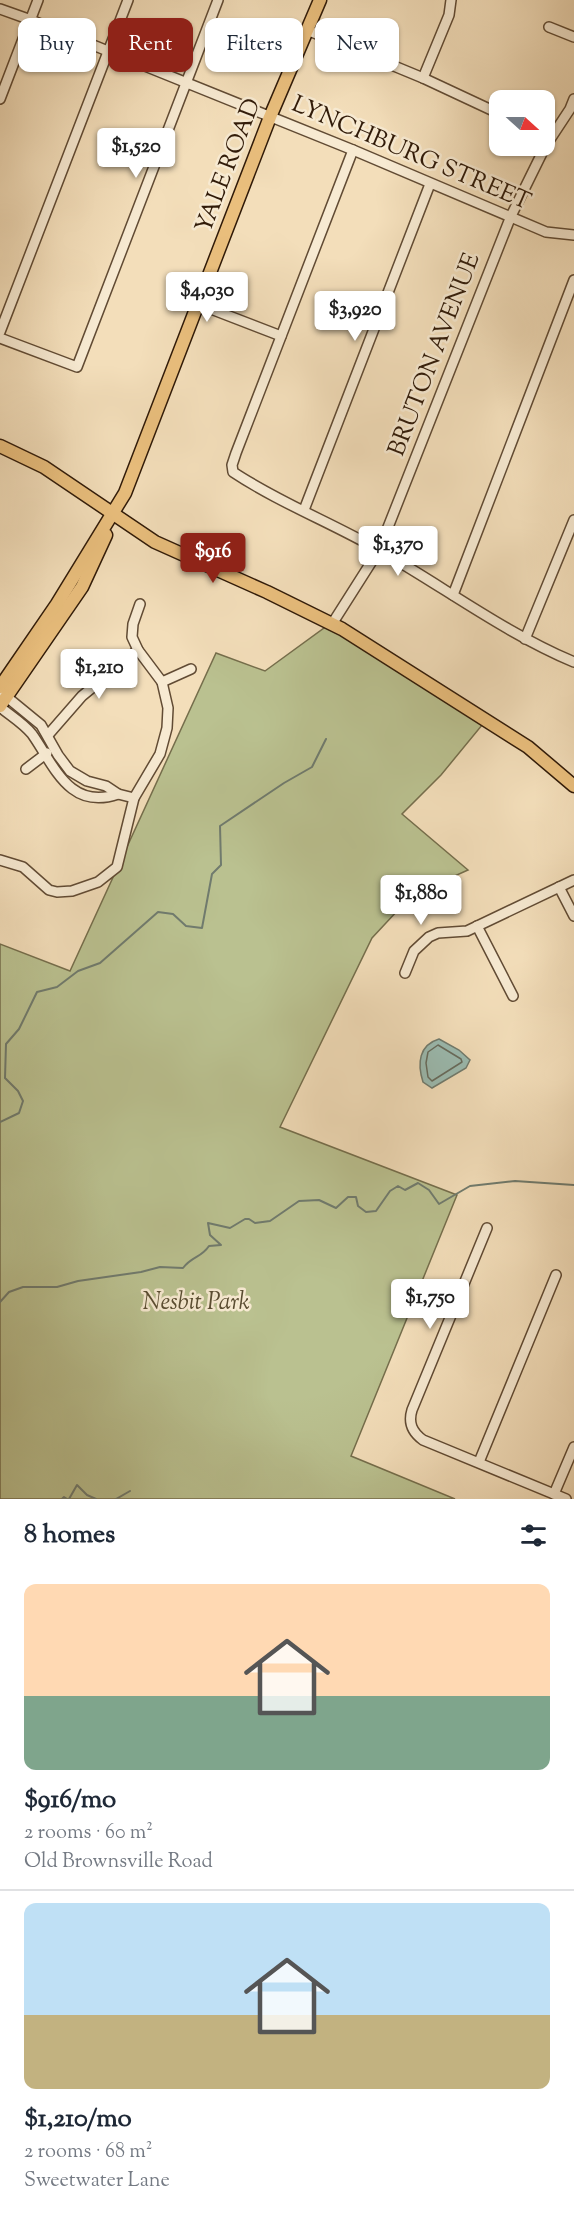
<!DOCTYPE html>
<html lang="en">
<head>
<meta charset="utf-8">
<style>
	:root { --surface:#fff; --page:#f2f2f3; --text:#1f2937; --muted:#747a83; --line:#e0e1e3; --accent:#8f2418 }
	body { margin:0; font-family:"Sorts Mill Goudy",serif; background:var(--page); color:var(--text); height:100vh; display:flex; flex-direction:column; font-size:22px; white-space:nowrap }
	* { box-sizing:border-box; margin:0 }
	p { font-size:20px; color:var(--muted) }
	.icon { flex:none; width:33px; height:33px; fill:none; stroke:currentColor; stroke-width:2; stroke-linecap:round; stroke-linejoin:round }
	.map { position:relative; height:1499px; overflow:hidden }
	.side { display:flex; flex-direction:column; background:var(--surface); flex:1 }
	.side>* { flex:none }
	.guide { position:absolute; left:18px; top:18px; width:538px; height:54px; display:flex; gap:12px }
	.needle { width:39px; rotate:111deg }
	.fabs { position:absolute; left:489px; top:90px; display:grid; gap:12px }
	.fabs a { display:grid; place-items:center; width:66px; height:66px; border-radius:12px; background:var(--surface); box-shadow:0 2px 4px #0004; font-size:30px }
	.price { position:absolute; translate:-50% -51px; padding:0 14px; border-radius:6px; background:#fff; color:#222; font-size:20px; line-height:39px; filter:drop-shadow(0 2px 3px #0008) }
	.price::after { content:''; position:absolute; left:50%; top:36px; width:18px; height:14px; margin-left:-9px; background:inherit; clip-path:polygon(0 0,100% 0,50% 100%) }
	.price.on { background:var(--accent); color:#fff }
	ul { padding:0; list-style:none }
	li { display:grid; align-content:center; gap:12px; height:318px; padding:0 24px }
	li+li { border-top:2px solid var(--line) }
	li span { display:grid; place-items:center; height:186px; border-radius:12px; color:#555 }
	li>.icon { margin-inline-start:auto }
	span .icon { width:108px; height:108px; fill:#fffc; stroke-width:1 }
	li b { font-size:26px }
	h2 { display:flex; justify-content:space-between; align-items:center; height:72px; padding:0 24px; font-size:26px }
	.chip { padding:0 21px; border-radius:12px; background:var(--surface); box-shadow:0 2px 4px #0004; font-size:21px; line-height:54px }
	.chip.on { background:var(--accent); color:#fff }
	.map>svg:first-child { display:block }
</style>
</head>
<body>
<div class="map">
<svg width="574" height="1499" viewBox="0 0 574 1499">
	<rect width="100%" height="100%" fill="#f3deba"/>
	<filter id="stains"><feTurbulence type="fractalNoise" baseFrequency=".00333" numOctaves="4"/><feColorMatrix values="0 0 0 0 .2 0 0 0 0 .09 0 0 0 0 .02 0 0 0 .5 -.17"/></filter>
	<radialGradient id="worn" r=".72"><stop offset=".6" stop-color="#630" stop-opacity="0"/><stop offset="1" stop-color="#630" stop-opacity=".3"/></radialGradient>
	<!-- green -->
	<polygon fill="#bac190" stroke="#756e4c" stroke-width="1.5" points="331,623 487,719 441,775 402,814 468,870 412,895 372,938 280,1127 457,1195 351,1456 455,1499 0,1499 0,944 70,971 216,653 265,671"/>
	<!-- water -->
	<path fill="#9bbcb2" stroke="#707b6e" stroke-width="1.5" d="M439,1039l20,11 11,10 -4,8 -34,20 -9,-6c-6,-19 -4,-37 16,-43z"/>
	<g fill="none" stroke-linecap="round" stroke-linejoin="round">
		<!-- shore -->
		<polygon stroke="#666b5d" stroke-width="1.5" points="438,1045 461,1059 462,1062 432,1081 428,1077 426,1063 428,1052"/>
		<!-- stream -->
		<g stroke="#707b6e" stroke-width="2">
			<polyline points="0,1122 19,1113 23,1101 18,1091 5,1078 6,1044 19,1029 37,992 57,987 78,971 100,963 158,912 173,914 186,926 202,928 212,874 221,865 220,826 284,783 312,767 326,739"/>
			<path d="M0,1302l9,-10 14,-5h34l21,-6 63,-9 19,-5 23,1c9,-12 18,-10 26,-22l12,-1 -11,-10 -2,-12 22,5 15,-9h4l6,4 15,-2 29,-20 20,-1 17,8 12,-11h8l2,9 8,6 10,-1 14,-20 8,-5 7,4 13,-7 11,7 10,14 31,-18 45,-5 59,4"/>
			<polyline points="62,1499 64,1497 67,1499"/>
			<polyline points="69,1499 77,1485 87,1495 96,1499"/>
			<polyline points="116,1499 130,1491"/>
		</g>
		<defs>
			<g id="minor">
				<polyline points="0,9 31,20 353,150 546,232 574,235"/>
				<polyline points="549,27 574,37"/>
				<polyline points="307,30 423,78 500,114"/>
				<polyline points="423,78 449,15 451,0"/>
				<polyline points="0,99 38,0"/>
				<path d="M353,150l-117,303 -4,12 1,7c45,30 99,51 146,78 65,37 126,83 195,112"/>
				<polyline points="198,304 281,336"/>
				<polyline points="0,332 128,0"/>
				<polyline points="0,338 77,367 218,0"/>
				<polyline points="304,510 430,184"/>
				<polyline points="453,595 574,280"/>
				<polyline points="332,624 379,550 511,216 545,147 570,109 574,99"/>
				<polyline points="525,639 574,520"/>
				<polyline points="162,682 191,669"/>
				<polyline points="2,693 41,725 58,755 70,771 87,781 106,786 118,794 134,798"/>
				<path d="M0,707c11,9 23,16 32,27 22,31 37,77 86,60"/>
				<polyline points="48,735 82,696 138,650"/>
				<polyline points="26,769 47,753"/>
				<polyline points="0,860 23,867 49,890 57,892 72,891 98,882 117,867 134,798 160,754 167,728 168,708 162,682 138,650 132,637 133,624 140,604"/>
				<polyline points="559,887 574,916"/>
				<polyline points="477,926 513,996"/>
				<polyline points="405,973 414,951 429,937 438,933 467,931 574,880"/>
				<path d="M487,1228l-75,182c-4,13 0,22 11,30l143,59"/>
				<polyline points="479,1462 556,1275"/>
				<polyline points="554,1494 574,1447"/>
			</g>
			<g id="major">
				<polyline points="0,446 44,467 155,542 267,592 342,629 528,747 574,786"/>
				<polyline points="0,687 57,604 125,493 270,117 320,0"/>
				<polyline points="0,706 82,587 106,535"/>
			</g>
		</defs>
		<!-- minor casing -->
		<use href="#minor" stroke="#614b34" stroke-width="12"/>
		<!-- major casing -->
		<use href="#major" stroke="#301a08" stroke-width="15"/>
		<!-- minor -->
		<use href="#minor" stroke="#f7ead2" stroke-width="9"/>
		<!-- major -->
		<use href="#major" stroke="#eabf7d" stroke-width="12"/>
	</g>
	<g text-anchor="middle" dominant-baseline="central" stroke-width="5" stroke-linejoin="round" paint-order="stroke">
		<!-- street labels -->
		<g font-size="24" fill="#301a08" stroke="#f7ead2">
			<text transform="translate(411 154) rotate(23)">LYNCHBURG STREET</text>
			<text transform="translate(229 166) rotate(-69)">YALE ROAD</text>
			<text transform="translate(435 355) rotate(-69)">BRUTON AVENUE</text>
		</g>
		<!-- park labels -->
		<g font-size="24" font-style="italic" fill="#594c31" stroke="#f7ead2">
			<text x="196" y="1303">Nesbit Park</text>
		</g>
	</g>
	<rect width="100%" height="100%" filter="url(#stains)"/>
	<rect width="100%" height="100%" fill="url(#worn)"/>
</svg>
<div class="fabs">
<a><svg class="needle" viewBox="-14 -14 28 28"><path d="M0-13l5 13h-10z" fill="#e53935"/><path d="M0 13l5-13h-10z" fill="#747a83"/></svg></a>
</div>
<b class="price" style="left:136px;top:179px">$1,520</b>
<b class="price" style="left:207px;top:323px">$4,030</b>
<b class="price" style="left:355px;top:342px">$3,920</b>
<b class="price" style="left:398px;top:577px">$1,370</b>
<b class="price on" style="left:213px;top:584px">$916</b>
<b class="price" style="left:99px;top:700px">$1,210</b>
<b class="price" style="left:421px;top:926px">$1,880</b>
<b class="price" style="left:430px;top:1330px">$1,750</b>
<div class="guide">
<a class="chip">Buy</a>
<a class="chip on">Rent</a>
<a class="chip">Filters</a>
<a class="chip">New</a>
</div>
</div>
<section class="side">
<h2>8 homes<svg class="icon" aria-label="filters" viewBox="0 0 24 24"><path d="M4 7h16M4 17h16"/><circle cx="9" cy="7" r="2"/><circle cx="15" cy="17" r="2"/></svg></h2>
<ul>
<li><span style="background:linear-gradient(#ffd9b3 60%,#7fa58c 0)"><svg class="icon" aria-label="home" viewBox="0 0 24 24"><path d="M3 11l9-7 9 7M6 9v11h12V9"/></svg></span><div><b>$916/mo</b><p>2 rooms · 60 m²</p><p>Old Brownsville Road</p></div></li>
<li><span style="background:linear-gradient(#bfe0f5 60%,#c2b280 0)"><svg class="icon" aria-label="home" viewBox="0 0 24 24"><path d="M3 11l9-7 9 7M6 9v11h12V9"/></svg></span><div><b>$1,210/mo</b><p>2 rooms · 68 m²</p><p>Sweetwater Lane</p></div></li>
</ul>
</section>
</body>
</html>
